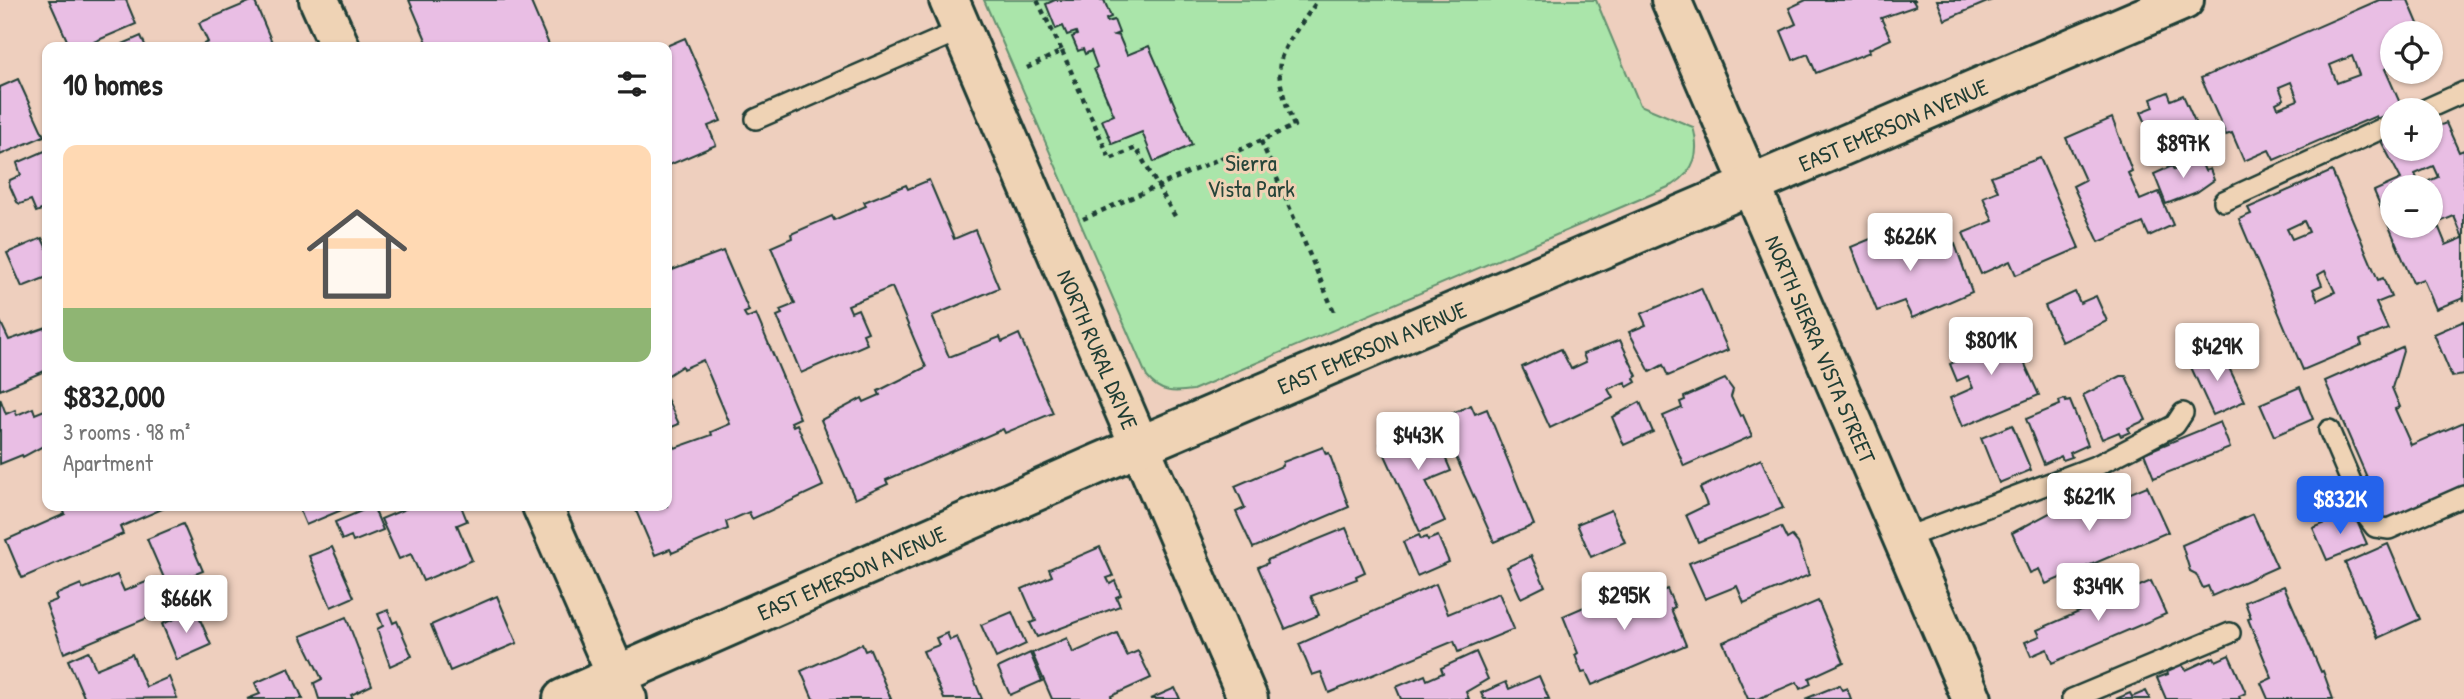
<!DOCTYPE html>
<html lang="en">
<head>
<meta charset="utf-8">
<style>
	:root { --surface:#fff; --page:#f2f2f2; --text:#222; --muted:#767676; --line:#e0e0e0; --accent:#2563eb }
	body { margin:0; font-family:"Patrick Hand",sans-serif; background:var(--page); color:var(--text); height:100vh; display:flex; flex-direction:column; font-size:26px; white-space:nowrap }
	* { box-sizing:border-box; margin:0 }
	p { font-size:23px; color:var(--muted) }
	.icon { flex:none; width:38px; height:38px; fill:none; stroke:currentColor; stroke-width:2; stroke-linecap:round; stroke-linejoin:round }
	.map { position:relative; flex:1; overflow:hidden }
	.panel { position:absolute; left:42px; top:42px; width:630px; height:469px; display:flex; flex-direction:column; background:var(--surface); border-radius:14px; box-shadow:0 2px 5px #0004 }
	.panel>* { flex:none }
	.tools { position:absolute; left:2380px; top:21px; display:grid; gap:14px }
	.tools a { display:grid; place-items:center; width:63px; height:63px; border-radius:50%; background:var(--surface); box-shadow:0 2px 5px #0004; font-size:35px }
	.price { position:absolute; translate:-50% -60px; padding:0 16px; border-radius:7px; background:#fff; color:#222; font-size:23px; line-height:46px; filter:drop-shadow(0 2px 4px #0008) }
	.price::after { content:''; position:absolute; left:50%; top:42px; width:21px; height:16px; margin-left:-10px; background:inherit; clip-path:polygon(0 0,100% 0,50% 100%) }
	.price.active { background:var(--accent); color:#fff }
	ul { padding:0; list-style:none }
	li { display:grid; align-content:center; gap:14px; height:371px; padding:0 21px }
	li+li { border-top:2px solid var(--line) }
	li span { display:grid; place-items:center; height:217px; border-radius:14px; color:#555 }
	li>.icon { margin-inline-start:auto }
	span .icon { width:126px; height:126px; fill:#fffc; stroke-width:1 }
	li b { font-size:30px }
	h2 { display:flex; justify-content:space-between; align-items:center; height:84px; padding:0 21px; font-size:30px }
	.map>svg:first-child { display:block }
</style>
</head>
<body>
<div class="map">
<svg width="2464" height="699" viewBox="0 0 2464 699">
	<rect width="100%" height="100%" fill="#eecfbe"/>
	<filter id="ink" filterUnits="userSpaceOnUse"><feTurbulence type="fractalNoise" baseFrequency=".0143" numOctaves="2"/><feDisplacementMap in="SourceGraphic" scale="14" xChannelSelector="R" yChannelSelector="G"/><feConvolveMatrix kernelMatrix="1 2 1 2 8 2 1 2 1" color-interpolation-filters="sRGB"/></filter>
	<g filter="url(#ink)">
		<!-- green -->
		<path fill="#aae5aa" stroke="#64916f" stroke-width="2" d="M984,0h612l44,105 53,22c7,25 3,43 -20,58l-480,205c-20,3 -33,3 -46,-13z"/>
		<!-- building -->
		<g fill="#e9bee4" stroke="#1f3d34" stroke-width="2" fill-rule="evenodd">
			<polygon points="49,0 126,0 136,24 82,47 70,47"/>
			<polygon points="254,0 274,47 197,47 208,42 199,23"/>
			<polygon points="409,0 530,0 550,47 429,47"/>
			<polygon points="1055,0 1104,0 1111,17 1106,19 1107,22 1114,20 1119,33 1114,35 1119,36 1127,55 1149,46 1192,145 1154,162 1142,132 1112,144 1102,120 1114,115 1094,69 1097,67 1091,51 1085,54 1083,49 1078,51 1072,37 1077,35 1076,32 1067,35 1063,26 1056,29 1046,4"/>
			<polygon points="1806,0 1916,0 1913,1 1916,6 1881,18 1891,39 1869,49 1870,52 1816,73 1808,54 1793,60 1781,31 1796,24 1789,8"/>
			<polygon points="1937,0 1992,0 1945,20"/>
			<path d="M2379,0h29l14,33h-30v32l-7,4 18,41h-11v4l-14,7 -2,-5 -102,44 -5,-10 -25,11 -12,-28 -6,2 -25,-57zM2352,56l7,19 -22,8 -7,-18zM2291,82l7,18 -20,8 -2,-5 8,-4 -5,-12z"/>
			<polygon points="141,36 146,47 116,47"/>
			<polygon points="685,38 721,121 708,126 716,145 667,166 667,47 664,47"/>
			<polygon points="18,79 44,136 0,155 0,87"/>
			<polygon points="2168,92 2171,100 2183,95 2201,135 2189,140 2190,144 2164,155 2160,144 2156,145 2141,112 2154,107 2151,99"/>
			<polygon points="2112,118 2132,171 2128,173 2140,200 2159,192 2173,225 2149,236 2143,223 2099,242 2073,186 2085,180 2066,138"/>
			<path d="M2446,123l13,29 5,-2v151l-1,-3 -27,11 -13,-30 -10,4 -39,-92 27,-12 -20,-38 11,-4v12h39v-20zM2433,166l5,11 -18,8 -5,-11zM2392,187h39v39h-39zM2454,216l9,22 -17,7 -9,-22z"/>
			<polygon points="47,150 47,208 36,212 31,200 20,204 17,202 9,184 10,180 21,175 17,163"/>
			<polygon points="2199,157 2205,171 2210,169 2214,180 2197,192 2166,204 2154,174 2172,166 2174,170 2183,166 2182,164"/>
			<polygon points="2040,158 2079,248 2016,275 2010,261 1981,274 1963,233 1993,221 1983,197 1998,191 1991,176"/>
			<path d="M2332,171l46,109 5,-2 8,19 -15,6 12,26 -28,11 2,5 -59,25 -64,-151 12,-5 -3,-6zM2304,221l5,11 -17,7 -5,-10zM2325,271l10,21 -17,8 -5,-11 9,-4 -4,-10z"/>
			<polygon points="929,180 954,239 975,230 999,288 932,316 949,357 1000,337 1002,342 1019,334 1053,413 1005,433 1003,429 886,480 888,484 855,499 821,420 862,398 864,402 880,395 878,391 926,367 892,287 848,305 851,312 858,309 868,332 863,334 867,344 801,373 777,316 782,314 780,310 795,304 771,247 792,238 791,234 832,216 834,220 866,206 864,202 906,185 908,189"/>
			<polygon points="1897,228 1903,240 1918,234 1927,256 1955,244 1972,292 1912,318 1904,301 1877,311 1851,247"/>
			<polygon points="42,238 47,249 47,277 22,287 7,253"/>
			<polygon points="723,251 749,311 744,313 747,318 756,314 800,418 791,422 793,426 797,424 823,486 752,519 749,512 726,522 728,529 672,553 670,549 655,555 634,506 667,506 667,399 679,424 667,429 675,448 712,435 711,432 730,424 703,360 683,369 682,366 667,376 667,272"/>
			<polygon points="1701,288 1728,350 1668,376 1663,365 1650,372 1629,332 1646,325 1641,314"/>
			<polygon points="2075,292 2080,303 2096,296 2107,321 2062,342 2045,306"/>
			<polygon points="0,321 9,340 47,327 47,370 0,390"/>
			<polygon points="2464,321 2464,375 2452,377 2434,334"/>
			<polygon points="2007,325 2039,395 1962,427 1950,398 1973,388 1968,376 1957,381 1950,364 1968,356 1962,341"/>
			<polygon points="1620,340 1637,376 1634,378 1636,382 1627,387 1625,382 1608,389 1613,398 1550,428 1522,367 1561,349 1571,369 1586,362 1583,354"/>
			<polygon points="2402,347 2403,351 2392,388 2400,407 2395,409 2411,445 2464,422 2464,488 2386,521 2325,381"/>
			<polygon points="2221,351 2245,401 2213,415 2190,365"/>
			<polygon points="2121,376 2126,376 2146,420 2128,428 2130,432 2121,436 2119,432 2102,439 2083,395"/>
			<polygon points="1725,379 1733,390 1731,397 1740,416 1743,415 1752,436 1684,466 1663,416 1682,408 1680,402 1685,400 1684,397"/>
			<polygon points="2300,387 2313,419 2274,436 2260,404"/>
			<polygon points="0,398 6,414 15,410 17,415 33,408 35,414 47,409 47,444 23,457 22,455 0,464"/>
			<polygon points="2065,399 2066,402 2070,401 2088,445 2070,453 2072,457 2063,460 2061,456 2044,464 2026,419 2060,405 2059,401"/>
			<polygon points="1640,402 1653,432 1624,445 1612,417"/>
			<polygon points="1471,405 1475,414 1487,409 1534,525 1494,542 1439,419"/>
			<polygon points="1430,422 1451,471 1426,481 1445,521 1420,532 1380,444"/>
			<polygon points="2220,422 2230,448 2154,478 2144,453"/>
			<polygon points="2012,425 2031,470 1999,483 1981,438"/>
			<polygon points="1323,447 1326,454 1329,453 1349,507 1253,548 1236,512 1245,508 1235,486 1282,466 1283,462"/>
			<polygon points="1761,459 1783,508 1698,542 1686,515 1707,505 1700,488"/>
			<polygon points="2147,486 2168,532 2046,584 2039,569 2030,573 2012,533 2072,501 2075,506 2095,497 2097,502 2124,490 2126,495"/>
			<polygon points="62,506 166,506 167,507 120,527 123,534 22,578 6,540 65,514"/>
			<polygon points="298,506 351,506 306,525"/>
			<polygon points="373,506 383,530 353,542 351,536 342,540 335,522"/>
			<polygon points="412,506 461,506 467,521 457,525 472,560 423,581 411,554 399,559 381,519"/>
			<polygon points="1611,510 1625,542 1591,557 1577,524"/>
			<polygon points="2353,512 2367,544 2327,560 2313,528"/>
			<polygon points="2253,514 2277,567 2212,596 2208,586 2203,588 2196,574 2190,571 2182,545"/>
			<polygon points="183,524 203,571 160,588 168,588 172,598 166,601 169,609 64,653 46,604 57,600 55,595 81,584 83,589 117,575 124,591 156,578 157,581 164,578 147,539"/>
			<polygon points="1781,527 1787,539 1792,536 1798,543 1809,575 1744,603 1737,586 1705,599 1689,563"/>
			<polygon points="1346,528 1365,572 1356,576 1357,579 1311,596 1319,615 1285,629 1258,567 1268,563 1267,560"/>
			<polygon points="1419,535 1421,539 1427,537 1428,540 1438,536 1449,562 1417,576 1403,542"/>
			<polygon points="2388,544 2420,619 2378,638 2345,563"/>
			<polygon points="332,547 354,597 331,607 309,556"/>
			<polygon points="1100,547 1113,576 1107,578 1110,584 1115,581 1121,595 1116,597 1120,606 1037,637 1030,623 1036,621 1022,589 1052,576 1049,569"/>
			<polygon points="1531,556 1545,586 1521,598 1507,567"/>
			<polygon points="1644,581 1651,596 1667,589 1675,607 1671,609 1686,645 1592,685 1586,672 1582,673 1575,655 1578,653 1563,616"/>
			<polygon points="2151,581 2166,614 2052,663 2047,649 2031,656 2025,642 2040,636 2037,630"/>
			<polygon points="1436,584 1448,614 1499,593 1514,629 1458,652 1454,641 1329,693 1321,672 1312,675 1299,644"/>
			<polygon points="2284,586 2321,672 2323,671 2333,699 2268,699 2261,683 2272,678 2248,619 2251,618 2245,602"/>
			<polygon points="497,596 517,643 450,671 431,625"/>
			<polygon points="1818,601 1844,662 1809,678 1811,684 1800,689 1797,682 1758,699 1748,699 1723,642"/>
			<polygon points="196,610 211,645 177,660 162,624"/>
			<polygon points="388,610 393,623 397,621 412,656 390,666 377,629 383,626 378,614"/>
			<polygon points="1012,612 1026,644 996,658 981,625"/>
			<polygon points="346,617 372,685 351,695 353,699 319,699 314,683 322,679 301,636"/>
			<polygon points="947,633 950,640 957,637 982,699 944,699 923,651 939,645 936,638"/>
			<polygon points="1117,633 1127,656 1138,651 1151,678 1111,696 1112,699 1052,699 1032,653 1067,638 1073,653"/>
			<polygon points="862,644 865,651 870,649 891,699 813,699 801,671"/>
			<polygon points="88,651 96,669 132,654 146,687 169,677 177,698 85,699 68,660"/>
			<polygon points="1476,652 1488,679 1466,692 1469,699 1401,699 1396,687 1425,675 1427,680 1443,673 1441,668"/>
			<polygon points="1030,653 1042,681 1010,695 998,668"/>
			<polygon points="2229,655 2246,693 2239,696 2240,699 2166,699 2157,678 2168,674 2167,669 2181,664 2186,670 2214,657 2216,661"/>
			<polygon points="289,668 303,699 247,699 260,694 255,683"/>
			<polygon points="1539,676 1549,699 1484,699 1481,693 1506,682 1509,689"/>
			<polygon points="1839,685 1842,690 1847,688 1851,699 1805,699"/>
			<polygon points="1175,688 1180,699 1150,699"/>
			<polygon points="2146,691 2150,699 2116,699 2130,693 2132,697"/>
		</g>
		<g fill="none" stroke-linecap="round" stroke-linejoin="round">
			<defs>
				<g id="service">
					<polyline points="2424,110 2464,92"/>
					<polyline points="756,119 961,30"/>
					<polyline points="2224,201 2392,124"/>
					<polyline points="2329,430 2365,514 2375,527 2389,529 2464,496"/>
					<polyline points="1902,539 2098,465 2175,425 2183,413"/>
					<polyline points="2072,699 2230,633"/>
				</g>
				<g id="minor">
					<path id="s1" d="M1671,0l301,699"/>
				</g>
				<g id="tertiary">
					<polyline points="319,0 340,47"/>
					<path id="s2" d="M949,0l299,699"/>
					<polyline points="542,506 627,699"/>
					<path id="s3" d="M563,699l537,-236 1084,-463"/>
				</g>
			</defs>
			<!-- service casing -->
			<use href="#service" stroke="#1f3d34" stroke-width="24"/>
			<!-- minor casing -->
			<use href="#minor" stroke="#1f3d34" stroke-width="44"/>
			<!-- tertiary casing -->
			<use href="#tertiary" stroke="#1f3d34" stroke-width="44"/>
			<!-- path -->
			<g stroke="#1f3d34" stroke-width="4.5" stroke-dasharray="5 5" stroke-linecap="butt">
				<polyline points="1062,51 1110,159 1136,148 1176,218"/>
				<polyline points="1027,68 1062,51 1037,0"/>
				<polyline points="1261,141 1335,314"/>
				<path d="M1083,219l211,-93c-26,-70 -17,-67 24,-126"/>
			</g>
			<!-- service -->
			<use href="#service" stroke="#efd3b5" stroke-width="19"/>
			<!-- minor -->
			<use href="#minor" stroke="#efd3b5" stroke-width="38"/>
			<!-- tertiary -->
			<use href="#tertiary" stroke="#efd3b5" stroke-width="38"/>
		</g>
	</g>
	<g text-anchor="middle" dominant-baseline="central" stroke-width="6" stroke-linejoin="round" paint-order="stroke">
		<!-- street labels -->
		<g font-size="23" fill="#1f3d34" stroke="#efd3b5">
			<text stroke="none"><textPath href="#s3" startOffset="1449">EAST EMERSON AVENUE</textPath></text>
			<text stroke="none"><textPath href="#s3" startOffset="882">EAST EMERSON AVENUE</textPath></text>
			<text stroke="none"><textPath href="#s2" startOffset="380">NORTH RURAL DRIVE</textPath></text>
			<text stroke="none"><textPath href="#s1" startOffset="380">NORTH SIERRA VISTA STREET</textPath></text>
			<text stroke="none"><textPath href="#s3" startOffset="315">EAST EMERSON AVENUE</textPath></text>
		</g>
		<!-- park labels -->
		<g font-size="23" fill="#26453a" stroke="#efd3b5">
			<text x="1251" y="162">Sierra<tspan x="1251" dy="26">Vista Park</tspan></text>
		</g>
	</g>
</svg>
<div class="tools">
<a><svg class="icon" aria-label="locate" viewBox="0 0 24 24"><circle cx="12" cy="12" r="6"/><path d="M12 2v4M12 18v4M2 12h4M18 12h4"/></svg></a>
<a>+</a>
<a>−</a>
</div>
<b class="price" style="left:2183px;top:180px">$897K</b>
<b class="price" style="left:1910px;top:273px">$626K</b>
<b class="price" style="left:1991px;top:377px">$801K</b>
<b class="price" style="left:2217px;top:383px">$429K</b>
<b class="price" style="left:1418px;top:472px">$443K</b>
<b class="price" style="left:2089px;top:533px">$621K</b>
<b class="price active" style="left:2340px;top:536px">$832K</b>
<b class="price" style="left:2098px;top:623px">$349K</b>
<b class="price" style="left:1624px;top:632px">$295K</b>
<b class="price" style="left:186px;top:635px">$666K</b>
<section class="panel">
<h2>10 homes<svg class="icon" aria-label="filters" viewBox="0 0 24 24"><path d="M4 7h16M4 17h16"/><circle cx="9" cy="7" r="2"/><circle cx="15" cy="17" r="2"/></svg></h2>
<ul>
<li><span style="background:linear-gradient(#ffd9b3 75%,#8fb573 0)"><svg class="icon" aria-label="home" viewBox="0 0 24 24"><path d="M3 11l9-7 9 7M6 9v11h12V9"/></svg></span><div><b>$832,000</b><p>3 rooms · 98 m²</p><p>Apartment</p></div></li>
</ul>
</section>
</div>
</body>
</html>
